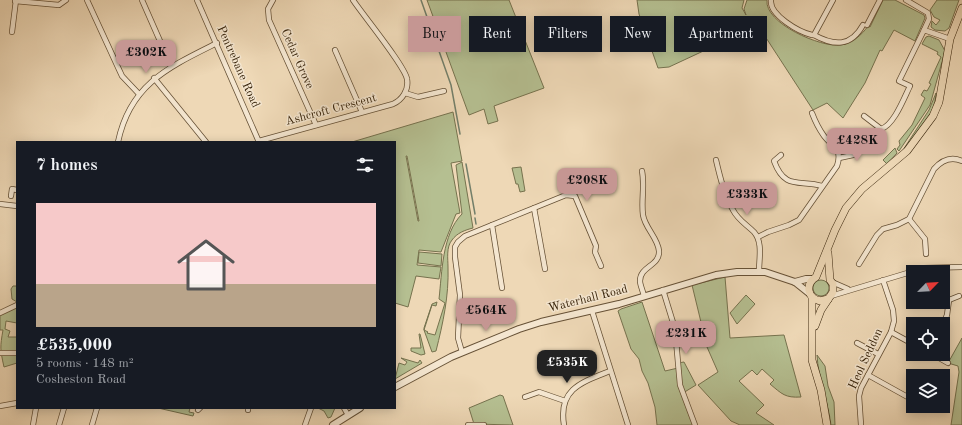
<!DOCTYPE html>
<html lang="en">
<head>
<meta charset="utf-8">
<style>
	:root { --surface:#171b24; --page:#242831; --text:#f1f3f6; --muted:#9ea1a6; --accent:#c59692 }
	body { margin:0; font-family:"Old Standard TT",serif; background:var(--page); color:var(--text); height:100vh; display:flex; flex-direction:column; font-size:15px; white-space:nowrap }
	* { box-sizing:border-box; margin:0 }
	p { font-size:13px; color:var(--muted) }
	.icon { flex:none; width:22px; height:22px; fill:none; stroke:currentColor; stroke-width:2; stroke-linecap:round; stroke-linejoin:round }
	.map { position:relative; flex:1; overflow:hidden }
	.sheet { position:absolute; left:16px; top:141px; width:380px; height:268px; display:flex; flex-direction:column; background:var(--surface); border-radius:0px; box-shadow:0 2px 10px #0003 }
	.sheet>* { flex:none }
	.guide { position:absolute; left:408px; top:16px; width:380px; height:36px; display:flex; gap:8px }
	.needle { width:26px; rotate:65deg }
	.tools { position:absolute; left:906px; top:265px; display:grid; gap:8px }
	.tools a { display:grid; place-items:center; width:44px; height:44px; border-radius:0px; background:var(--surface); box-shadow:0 2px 10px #0003; font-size:20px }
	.price { position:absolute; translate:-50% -34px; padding:0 9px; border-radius:8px; background:var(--accent); color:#111; font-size:13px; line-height:26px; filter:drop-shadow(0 1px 2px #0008) }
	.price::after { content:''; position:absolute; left:50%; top:24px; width:12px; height:9px; margin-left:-6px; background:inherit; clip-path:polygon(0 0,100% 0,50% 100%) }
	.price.current { background:#222; color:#fff }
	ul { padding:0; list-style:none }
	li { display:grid; align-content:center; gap:8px; height:212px; padding:0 20px }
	li span { display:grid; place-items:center; height:124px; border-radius:0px; color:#555 }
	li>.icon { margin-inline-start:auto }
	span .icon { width:72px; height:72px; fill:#fffc; stroke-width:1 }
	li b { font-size:17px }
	h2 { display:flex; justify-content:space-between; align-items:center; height:48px; padding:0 20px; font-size:17px }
	.chip { padding:0 14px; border-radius:0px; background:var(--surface); box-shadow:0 2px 10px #0003; font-size:14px; line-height:36px }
	.chip.current { background:var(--accent); color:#111 }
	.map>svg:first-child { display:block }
</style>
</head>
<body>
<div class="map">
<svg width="962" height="425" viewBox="0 0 962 425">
	<rect width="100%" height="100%" fill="#eed8b6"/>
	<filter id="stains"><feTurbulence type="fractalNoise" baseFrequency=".005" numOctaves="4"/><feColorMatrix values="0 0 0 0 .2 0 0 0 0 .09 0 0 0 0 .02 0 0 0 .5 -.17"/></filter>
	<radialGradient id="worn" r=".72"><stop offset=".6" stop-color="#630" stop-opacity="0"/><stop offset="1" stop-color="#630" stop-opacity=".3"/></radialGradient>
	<!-- green -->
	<g fill="#b5bf91" stroke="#76724e" fill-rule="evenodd">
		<polygon points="427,0 509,0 544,88 494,106 498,121 488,124 484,109 469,115"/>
		<path d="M637,0h107l-2,8 4,7 -2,-6 3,-9h20c-3,23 54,48 74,45 11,-2 21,-10 27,-19l2,1 13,-27h12l29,15 1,3 -10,23 -21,-11 -12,21 -2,-1 -15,33 -22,35 -16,-15 -14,7 -54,-83 -6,-6 4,5 -88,41 -11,1 -19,-54z"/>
		<polygon points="937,0 959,0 949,28 945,31 935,30 931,27 932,21 936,25 940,20 934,17 930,10"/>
		<polygon points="929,36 939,40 945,51 930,105 899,151 897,149 900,145 899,141 912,125 925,98 921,95 924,90 927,91 931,84 929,83 941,57 937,54 938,52 922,44 926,37"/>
		<path d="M936,93c-1,22 -19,41 -33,57l26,-40z"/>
		<path d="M453,112l9,49 -11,2 9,50 -4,1 -15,38 -22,-2 -2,15 24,2 -2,12 -23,-3 -8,31 -13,-4v-161h-43zM406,156h1l12,65h-1z"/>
		<polygon points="895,148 897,153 887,164 883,160"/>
		<path d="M462,162l11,66c-8,2 -16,5 -21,12 -6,7 -4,19 -4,27 1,29 -5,56 -12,84l-4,1 -8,-22v-2l8,-24 5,-2 -1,4 -4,-1 -8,25 4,2 -1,1 8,2 10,-32 -6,-4c3,-26 3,-65 23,-85l-6,-49z"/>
		<polygon points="521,167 525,191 520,192 518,184 516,184 512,168"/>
		<polygon points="419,252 442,254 441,266 418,263"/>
		<path d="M725,277l5,61 54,-3 17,62c-16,1 -19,-3 -31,-13l4,-4 -12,-11 -5,6 -5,-5 -13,11 25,24 -8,8 18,12h-34l-9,-4 -33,-36 20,-13 -11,-25 -15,-62z"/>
		<circle cx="821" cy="288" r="8"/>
		<polygon points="13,286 17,286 17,302 12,299 11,289"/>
		<polygon points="746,295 755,304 737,324 730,313"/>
		<polygon points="642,302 665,371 678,368 678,363 684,362 696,385 683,393 695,425 657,425 655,407 648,383 642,371 639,359 631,349 618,311 621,309"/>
		<path d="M17,305v18l-11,-2 -1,8 5,2 -2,6h9v26l-13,4c-4,-18 -4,-20 -1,-37h-3v-17z"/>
		<polygon points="419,334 420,334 425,354 421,355 411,351 411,348 421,348"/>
		<polygon points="962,338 962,425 951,425 959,372 958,366 948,363"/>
		<path d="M817,355l8,11 3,20 6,16 1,23h-4c-3,-24 -13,-47 -14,-70z"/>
		<polygon points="401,358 418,363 420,360 422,363 395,379 399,363 405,365 407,362"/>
		<polygon points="500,395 503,396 513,425 474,424 469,408"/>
		<polygon points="158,408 190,408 189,412 194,413 193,416"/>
		<polygon points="318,408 335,408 331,417 328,418 324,411"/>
	</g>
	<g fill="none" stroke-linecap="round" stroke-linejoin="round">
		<!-- stream -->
		<g stroke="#737f6a" stroke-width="1.5">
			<polyline points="421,0 451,85 460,134"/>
			<polyline points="466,164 475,214"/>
			<polyline points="475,218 476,224"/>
		</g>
		<defs>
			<g id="minor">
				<polyline points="87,0 122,76 139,94"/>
				<polyline points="142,0 171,66"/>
				<polyline points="197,0 259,142"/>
				<polyline points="273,0 268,9 269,20 316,125"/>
				<path d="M771,0c-2,15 28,32 41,35h2l19,-35"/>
				<polyline points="906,0 928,13 929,19 924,30 950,39"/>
				<polyline points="15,1 59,5 66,0"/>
				<polyline points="867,25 880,0"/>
				<polyline points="12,32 16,0"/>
				<path d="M814,35c20,11 37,12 49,-10"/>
				<polyline points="335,50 362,112"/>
				<polyline points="154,78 206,142"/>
				<polyline points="405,93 418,97 444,91"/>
				<path d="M864,116l17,13c13,-4 23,-31 29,-43l-11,-5 25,-51"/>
				<path d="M259,141l134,-37c9,-4 16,-14 14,-25 -2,-13 -44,-64 -54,-79"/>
				<path d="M118,142c12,-58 51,-75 99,-99"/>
				<path d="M781,155l-7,6c11,30 26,18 48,25"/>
				<polyline points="839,158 853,155 864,144"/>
				<path d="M716,160c4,17 8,34 17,50 5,10 13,14 21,22 9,10 5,27 5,39"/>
				<path d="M642,171c3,15 -1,29 1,44 2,13 15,23 16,36 1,15 -19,15 -19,30 0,4 3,10 4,15"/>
				<polyline points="11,196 12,189 17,190"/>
				<polyline points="0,204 17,206"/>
				<polyline points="534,208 566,195 575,196 596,246 595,252 601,266"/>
				<polyline points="909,219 925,239 926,254"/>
				<path d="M758,237l10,-5 21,-7 10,-5 38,-54c6,-18 -5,-19 -13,-30 -5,-7 -9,-15 -12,-23"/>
				<path d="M859,264l18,-29 6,-6 14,-4 12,-6 25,-50c8,-9 17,-13 28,-8"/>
				<polyline points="832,282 848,289"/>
				<polyline points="502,288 492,225 534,208 545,269"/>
				<polyline points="663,290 675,329 680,385 695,425"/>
				<polyline points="831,296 924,268 962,267"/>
				<polyline points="943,299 949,300 959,296"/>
				<polyline points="592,311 628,425"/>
				<polyline points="0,313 17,305"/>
				<polyline points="943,324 947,315 949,300"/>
				<polyline points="891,332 913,344"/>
				<polyline points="857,343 878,354"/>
				<polyline points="462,352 458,338 460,295 455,257 455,247 458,242 465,236 492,225"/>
				<polyline points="0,353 17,353"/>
				<polyline points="932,354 948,363"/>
				<polyline points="868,375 913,400"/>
				<polyline points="525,397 539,392 565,401"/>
				<polyline points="0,406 17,403"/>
				<polyline points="344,408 348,415"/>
				<polyline points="925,409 925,406"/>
				<polyline points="198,410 200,408"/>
				<polyline points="248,410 248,408"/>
				<polyline points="33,425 36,408"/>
				<polyline points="59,425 64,408"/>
				<polyline points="92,425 97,408"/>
				<polyline points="305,425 311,408"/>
				<polyline points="468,425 484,425"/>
				<path d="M564,425c-6,-36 18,-43 46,-54"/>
				<polyline points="861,425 859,396 861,388 891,332 894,321 893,310 883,280"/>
			</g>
			<g id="tertiary">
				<polyline points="795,282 806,279 812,279"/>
				<polyline points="395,387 451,357 519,329 541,322 619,304 716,275 737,272 765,272 795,282 810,294"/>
				<polyline points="333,425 360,408"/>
			</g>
			<g id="primary">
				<polyline points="812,297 812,360 821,390 827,425"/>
				<path d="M828,299l-8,2c-13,-3 -15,-17 -4,-24l19,-47 11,-22 16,-19 45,-38 26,-35 6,-14 11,-63 12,-31"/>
				<polyline points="815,326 821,310 833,292 833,284 830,280 828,253"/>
			</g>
		</defs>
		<!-- minor casing -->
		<use href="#minor" stroke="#665136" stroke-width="6"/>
		<!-- tertiary casing -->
		<use href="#tertiary" stroke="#665136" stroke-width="8"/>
		<!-- primary casing -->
		<use href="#primary" stroke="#38240b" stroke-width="8"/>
		<!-- minor -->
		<use href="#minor" stroke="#f4e6d0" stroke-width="4.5"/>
		<!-- tertiary -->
		<use href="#tertiary" stroke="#f4e6d0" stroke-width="6"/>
		<!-- primary -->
		<use href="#primary" stroke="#eed8b6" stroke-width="7"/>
	</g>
	<g text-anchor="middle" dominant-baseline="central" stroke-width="3" stroke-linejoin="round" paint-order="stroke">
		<!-- street labels -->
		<g font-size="12" fill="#38240b" stroke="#f4e6d0">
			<text transform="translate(297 59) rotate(66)">Cedar Grove</text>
			<text transform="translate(238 67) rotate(66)">Pentrebane Road</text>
			<text transform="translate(331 110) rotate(-15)">Ashcroft Crescent</text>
			<text transform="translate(588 299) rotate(-14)">Waterhall Road</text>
			<text transform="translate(866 359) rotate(-65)">Heol Seddon</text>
		</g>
	</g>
	<rect width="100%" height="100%" filter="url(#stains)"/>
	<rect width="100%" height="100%" fill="url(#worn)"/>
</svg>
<div class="tools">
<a><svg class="needle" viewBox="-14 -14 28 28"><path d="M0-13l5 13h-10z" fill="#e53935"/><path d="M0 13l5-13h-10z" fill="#9ea1a6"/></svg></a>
<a><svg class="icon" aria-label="locate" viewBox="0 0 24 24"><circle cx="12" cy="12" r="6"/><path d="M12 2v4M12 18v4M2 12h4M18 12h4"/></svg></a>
<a><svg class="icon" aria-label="layers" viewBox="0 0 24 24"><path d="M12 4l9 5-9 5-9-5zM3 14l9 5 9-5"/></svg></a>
</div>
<b class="price" style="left:146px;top:74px">£302K</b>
<b class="price" style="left:857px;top:162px">£428K</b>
<b class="price" style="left:587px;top:202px">£208K</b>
<b class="price" style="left:747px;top:216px">£333K</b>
<b class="price" style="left:486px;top:332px">£564K</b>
<b class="price" style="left:686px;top:355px">£231K</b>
<b class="price current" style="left:567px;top:384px">£535K</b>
<div class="guide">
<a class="chip current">Buy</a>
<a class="chip">Rent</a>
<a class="chip">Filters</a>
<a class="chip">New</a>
<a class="chip">Apartment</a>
</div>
<section class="sheet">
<h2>7 homes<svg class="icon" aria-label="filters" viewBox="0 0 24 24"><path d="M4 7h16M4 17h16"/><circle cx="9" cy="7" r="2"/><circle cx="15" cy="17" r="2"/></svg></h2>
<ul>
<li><span style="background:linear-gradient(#f6c9c9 65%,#b9a48a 0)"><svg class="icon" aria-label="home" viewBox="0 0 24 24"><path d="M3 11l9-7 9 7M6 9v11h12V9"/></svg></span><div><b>£535,000</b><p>5 rooms · 148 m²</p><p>Cosheston Road</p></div></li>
</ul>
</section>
</div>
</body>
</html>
